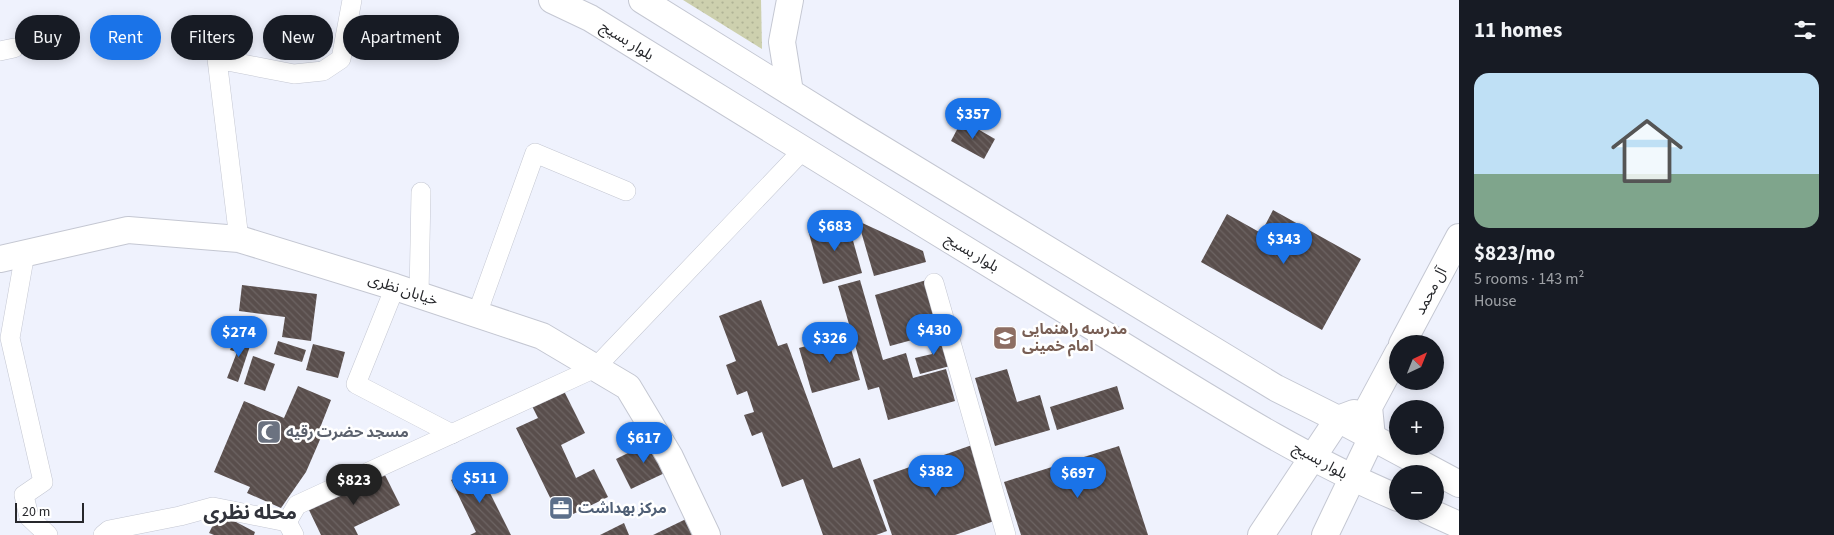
<!DOCTYPE html>
<html lang="en">
<head>
<meta charset="utf-8">
<style>
	:root { --surface:#171b24; --page:#242831; --text:#f1f3f6; --muted:#9ea1a6; --accent:#1a73e8 }
	body { margin:0; font-family:"Source Sans 3","Noto Sans Arabic",sans-serif; background:var(--page); color:var(--text); height:100vh; display:flex; flex-direction:column; font-size:19px; white-space:nowrap }
	* { box-sizing:border-box; margin:0 }
	p { font-size:16px; color:var(--muted) }
	.icon { flex:none; width:28px; height:28px; fill:none; stroke:currentColor; stroke-width:2; stroke-linecap:round; stroke-linejoin:round }
	.map { position:relative; flex:1; overflow:hidden }
	.side { display:flex; flex-direction:column; background:var(--surface); width:375px }
	.side>* { flex:none }
	.hud { position:absolute; left:15px; top:15px; width:475px; height:45px; display:flex; gap:10px }
	.needle { width:32px; rotate:43deg }
	.tools { position:absolute; left:1389px; top:335px; display:grid; gap:10px }
	.tools a { display:grid; place-items:center; width:55px; height:55px; border-radius:50%; background:var(--surface); box-shadow:0 2px 12px #0003; font-size:25px }
	.scale { position:absolute; left:15px; bottom:12px; width:69px; box-sizing:border-box; padding-left:5px; border:2px solid #26272b; border-top:0; font-size:14px; line-height:18px; white-space:nowrap; color:#26272b; -webkit-text-stroke:4px #fff; paint-order:stroke }
	.price { position:absolute; translate:-50% -42px; padding:0 11px; border-radius:18px; background:var(--accent); color:#fff; font-size:16px; line-height:32px; filter:drop-shadow(0 1px 2px #0008) }
	.price::after { content:''; position:absolute; left:50%; top:30px; width:15px; height:11px; margin-left:-8px; background:inherit; clip-path:polygon(0 0,100% 0,50% 100%) }
	.price.current { background:#222; color:#fff }
	ul { padding:0; list-style:none }
	li { display:grid; align-content:center; gap:10px; height:265px; padding:0 15px }
	li span { display:grid; place-items:center; height:155px; border-radius:15px; color:#555 }
	li>.icon { margin-inline-start:auto }
	span .icon { width:90px; height:90px; fill:#fffc; stroke-width:1 }
	li b { font-size:21px }
	h2 { display:flex; justify-content:space-between; align-items:center; height:60px; padding:0 15px; font-size:21px }
	.pill { padding:0 18px; border-radius:22px; background:var(--surface); box-shadow:0 2px 12px #0003; font-size:18px; line-height:45px }
	.pill.current { background:var(--accent); color:#fff }
	main { display:flex; flex:1; min-height:0 }
	.map>svg:first-child { display:block }
</style>
</head>
<body>
<main>
<div class="map">
<svg width="1459" height="535" viewBox="0 0 1459 535">
	<defs>
		<pattern id="grass-dots" width="8" height="8" patternUnits="userSpaceOnUse" patternTransform="scale(1.25)"><rect width="8" height="8" fill="#cdd0ae"/><path d="M2 2h.1M6 6h.1" fill="none" stroke="#b0b396" stroke-width="1.8" stroke-linecap="round"/></pattern>
		<pattern id="building-back-hatch" width="6" height="6" patternUnits="userSpaceOnUse" patternTransform="scale(1.25)"><rect width="6" height="6" fill="#594e4c"/><path d="M-1 5l2 2M0 0l6 6M5-1l2 2" fill="none" stroke="#6d6463"/></pattern>
	</defs>
	<rect width="100%" height="100%" fill="#eff2fd"/>
	<!-- grass -->
	<polygon fill="url(#grass-dots)" points="683,0 761,0 762,49"/>
	<!-- building -->
	<g fill="url(#building-back-hatch)">
		<polygon points="962,120 995,139 984,159 951,141"/>
		<polygon points="1273,210 1361,259 1322,330 1201,262 1227,214 1261,233"/>
		<polygon points="847,219 862,273 823,284 808,230"/>
		<polygon points="858,221 923,251 926,262 874,276"/>
		<polygon points="930,279 945,331 890,346 875,295"/>
		<polygon points="860,280 883,360 906,353 913,378 946,369 955,401 888,420 879,387 868,390 838,286"/>
		<polygon points="242,285 317,294 311,341 282,337 285,317 239,311"/>
		<polygon points="761,300 778,346 787,343 833,468 860,458 887,531 876,535 823,535 803,479 782,487 762,432 752,436 744,415 754,412 747,391 737,395 726,365 736,361 719,316"/>
		<polygon points="941,334 950,366 920,374 915,358 932,354 927,337"/>
		<polygon points="847,335 860,380 812,393 799,348"/>
		<polygon points="235,337 251,343 238,382 227,378 237,352 230,350"/>
		<polygon points="278,341 306,350 302,362 274,354"/>
		<polygon points="313,344 345,352 338,378 306,370"/>
		<polygon points="253,356 275,364 265,391 244,384"/>
		<polygon points="1007,369 1017,402 1040,395 1050,430 995,446 975,378"/>
		<polygon points="298,386 331,400 318,433 322,435 306,472 281,508 247,493 250,487 214,472 244,401 284,418"/>
		<polygon points="1117,386 1124,409 1057,430 1050,407"/>
		<polygon points="562,387 585,433 561,445 576,478 594,469 608,497 561,520 516,428 538,418 530,402"/>
		<polygon points="656,439 671,470 631,489 616,459"/>
		<polygon points="972,445 994,521 955,535 892,535 873,480"/>
		<polygon points="1119,446 1148,535 1021,535 1004,482"/>
		<polygon points="477,467 511,535 470,535 476,532 451,480"/>
		<polygon points="383,471 400,505 354,527 358,535 321,535 308,508"/>
		<polygon points="219,513 255,532 254,535 214,535 209,533"/>
		<polygon points="686,519 694,535 653,535"/>
		<polygon points="624,523 629,535 600,535"/>
	</g>
	<g fill="none" stroke-linecap="round" stroke-linejoin="round">
		<defs>
			<g id="street">
				<polyline points="0,51 14,48"/>
				<polyline points="239,239 217,59 294,74 323,71 341,59 352,0"/>
				<polyline points="25,253 10,338 43,482 24,495 29,517 48,535"/>
				<polyline points="934,283 1006,535"/>
				<polyline points="395,287 356,384 452,434"/>
				<polyline points="419,295 421,192"/>
				<polyline points="477,314 535,153 626,191"/>
				<polyline points="103,535 109,530 180,516 213,507 287,522"/>
				<polyline points="294,535 287,522 297,505 595,368 803,150"/>
			</g>
			<g id="secondary">
				<path d="M552,0l38,18c164,102 327,202 491,302 104,62 205,131 317,178"/>
				<polyline points="642,0 851,130 1276,388 1338,419 1459,484"/>
				<polyline points="790,92 782,42 790,0"/>
				<polyline points="0,259 128,230 239,239 395,287 542,336 628,387 670,457 707,535"/>
				<polyline points="1402,344 1459,237"/>
				<polyline points="1428,511 1459,525"/>
				<polyline points="1261,535 1338,419 1354,413"/>
				<polyline points="1325,535 1372,437 1369,407 1398,353"/>
			</g>
		</defs>
		<!-- street casing -->
		<use href="#street" stroke="#c4c7d2" stroke-width="20"/>
		<!-- secondary casing -->
		<use href="#secondary" stroke="#c4c7d2" stroke-width="28"/>
		<!-- street -->
		<use href="#street" stroke="#fff" stroke-width="19"/>
		<!-- secondary -->
		<use href="#secondary" stroke="#fff" stroke-width="26"/>
	</g>
	<!-- icons -->
	<defs>
		<symbol id="school-square" viewBox="-11 -11 22 22"><rect x="-9" y="-9" width="18" height="18" rx="4" fill="#8d6e63" stroke="#fff"/><path d="M0-5L7-2L0 1L-7-2ZM-4 1L0 2.5L4 1V4Q0 6-4 4Z" fill="#fff"/></symbol>
		<symbol id="mosque-square" viewBox="-11 -11 22 22"><rect x="-9" y="-9" width="18" height="18" rx="4" fill="#6b7280" stroke="#fff"/><path d="M3.5-4.9A6 6 0 1 0 3.5 4.9A5 5 0 1 1 3.5-4.9Z" fill="#fff"/></symbol>
		<symbol id="office-square" viewBox="-11 -11 22 22"><rect x="-9" y="-9" width="18" height="18" rx="4" fill="#5c6f8a" stroke="#fff"/><path d="M-6-3h4V-5.5h4V-3h4V5H-6ZM-1-4.5V-3h2v-1.5ZM-6 0V1H6V0Z" fill="#fff"/></symbol>
	</defs>
	<g fill-rule="evenodd">
		<use href="#school-square" x="991" y="324" width="28" height="28"/>
		<use href="#mosque-square" x="255" y="418" width="28" height="28"/>
		<use href="#office-square" x="547" y="494" width="28" height="28"/>
	</g>
	<g text-anchor="middle" dominant-baseline="central" stroke-width="5" stroke-linejoin="round" paint-order="stroke">
		<!-- street labels -->
		<g font-size="15" fill="#26272b" stroke="#fff">
			<text transform="translate(627 41) rotate(32)">بلوار بسیج</text>
			<text transform="translate(972 253) rotate(31)">بلوار بسیج</text>
			<text transform="translate(403 290) rotate(18)">خیابان نظری</text>
			<text transform="translate(1431 291) rotate(-62)">آل محمد</text>
			<text transform="translate(1320 461) rotate(29)">بلوار بسیج</text>
		</g>
		<!-- education labels -->
		<g font-size="15" font-weight="bold" fill="#785e54" stroke="#fff" text-anchor="start">
			<text x="1022" y="329">مدرسه راهنمایی<tspan x="1022" dy="17">امام خمینی</tspan></text>
		</g>
		<!-- worship labels -->
		<g font-size="15" font-weight="bold" fill="#5b616d" stroke="#fff" text-anchor="start">
			<text x="286" y="432">مسجد حضرت رقیه</text>
		</g>
		<!-- service labels -->
		<g font-size="15" font-weight="bold" fill="#4e5e75" stroke="#fff" text-anchor="start">
			<text x="578" y="508">مرکز بهداشت</text>
		</g>
		<!-- district labels -->
		<g font-size="20" font-weight="bold" fill="#31333b" stroke="#fff">
			<text x="250" y="513">محله نظری</text>
		</g>
	</g>
</svg>
<div class="tools">
<a><svg class="needle" viewBox="-14 -14 28 28"><path d="M0-13l5 13h-10z" fill="#e53935"/><path d="M0 13l5-13h-10z" fill="#9ea1a6"/></svg></a>
<a>+</a>
<a>−</a>
</div>
<div class="scale">20 m</div>
<b class="price" style="left:973px;top:140px">$357</b>
<b class="price" style="left:835px;top:252px">$683</b>
<b class="price" style="left:1284px;top:265px">$343</b>
<b class="price" style="left:934px;top:356px">$430</b>
<b class="price" style="left:239px;top:358px">$274</b>
<b class="price" style="left:830px;top:364px">$326</b>
<b class="price" style="left:644px;top:464px">$617</b>
<b class="price" style="left:936px;top:497px">$382</b>
<b class="price" style="left:1078px;top:499px">$697</b>
<b class="price" style="left:480px;top:504px">$511</b>
<b class="price current" style="left:354px;top:506px">$823</b>
<div class="hud">
<a class="pill">Buy</a>
<a class="pill current">Rent</a>
<a class="pill">Filters</a>
<a class="pill">New</a>
<a class="pill">Apartment</a>
</div>
</div>
<section class="side">
<h2>11 homes<svg class="icon" aria-label="filters" viewBox="0 0 24 24"><path d="M4 7h16M4 17h16"/><circle cx="9" cy="7" r="2"/><circle cx="15" cy="17" r="2"/></svg></h2>
<ul>
<li><span style="background:linear-gradient(#bfe0f5 65%,#7fa58c 0)"><svg class="icon" aria-label="home" viewBox="0 0 24 24"><path d="M3 11l9-7 9 7M6 9v11h12V9"/></svg></span><div><b>$823/mo</b><p>5 rooms · 143 m²</p><p>House</p></div></li>
</ul>
</section>
</main>
</body>
</html>
